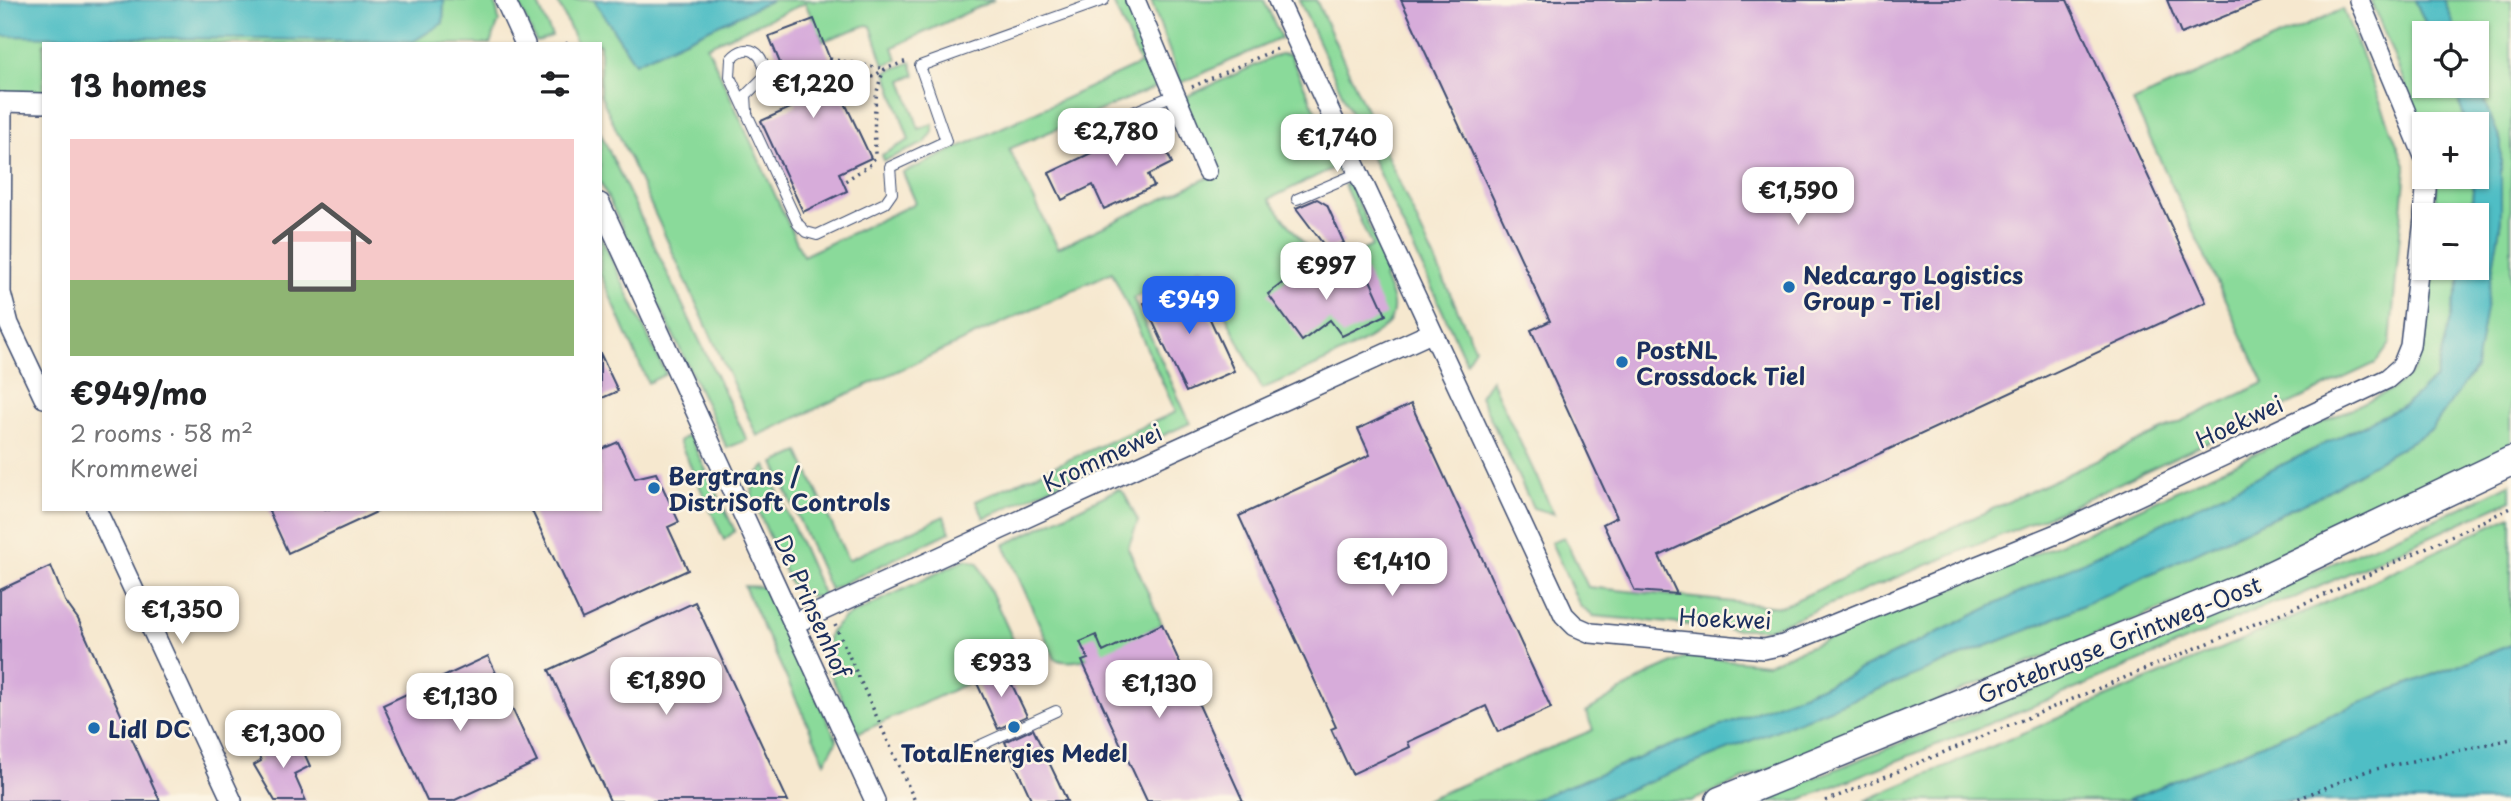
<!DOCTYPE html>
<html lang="en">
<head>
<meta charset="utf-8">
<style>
	:root { --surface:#fff; --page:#f2f2f2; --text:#202124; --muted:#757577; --accent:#2563eb }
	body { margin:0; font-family:"Playpen Sans",sans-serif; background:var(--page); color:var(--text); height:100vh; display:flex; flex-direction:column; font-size:26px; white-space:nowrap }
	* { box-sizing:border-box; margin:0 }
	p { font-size:23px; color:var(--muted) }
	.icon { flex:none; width:38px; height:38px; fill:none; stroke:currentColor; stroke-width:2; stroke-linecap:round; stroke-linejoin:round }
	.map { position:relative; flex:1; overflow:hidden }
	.side { position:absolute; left:42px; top:42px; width:560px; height:469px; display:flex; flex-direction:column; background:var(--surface); border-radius:0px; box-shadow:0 2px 5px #0004 }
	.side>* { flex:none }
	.fabs { position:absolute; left:2412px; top:21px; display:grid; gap:14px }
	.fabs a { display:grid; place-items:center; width:77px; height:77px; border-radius:0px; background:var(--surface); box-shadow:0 2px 5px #0004; font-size:35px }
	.price { position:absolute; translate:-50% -60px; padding:0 16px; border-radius:14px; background:#fff; color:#222; font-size:23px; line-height:46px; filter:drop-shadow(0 2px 4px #0008) }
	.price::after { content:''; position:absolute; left:50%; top:42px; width:21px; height:16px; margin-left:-10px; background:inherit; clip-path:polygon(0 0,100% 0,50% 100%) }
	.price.active { background:var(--accent); color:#fff }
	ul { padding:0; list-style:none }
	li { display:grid; align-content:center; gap:14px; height:371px; padding:0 28px }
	li span { display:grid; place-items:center; height:217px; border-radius:0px; color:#555 }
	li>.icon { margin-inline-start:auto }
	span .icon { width:126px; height:126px; fill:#fffc; stroke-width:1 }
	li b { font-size:30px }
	h2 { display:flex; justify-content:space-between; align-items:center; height:84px; padding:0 28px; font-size:30px }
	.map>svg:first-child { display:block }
</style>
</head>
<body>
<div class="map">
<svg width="2511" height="801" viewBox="0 0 2511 801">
	<rect width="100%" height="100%" fill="#fcf5e5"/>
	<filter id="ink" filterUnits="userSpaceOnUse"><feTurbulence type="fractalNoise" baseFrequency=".0143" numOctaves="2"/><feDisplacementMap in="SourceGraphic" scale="14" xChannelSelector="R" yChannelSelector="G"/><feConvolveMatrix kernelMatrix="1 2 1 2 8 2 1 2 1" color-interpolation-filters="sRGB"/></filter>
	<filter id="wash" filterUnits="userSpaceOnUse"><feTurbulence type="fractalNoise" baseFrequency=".00686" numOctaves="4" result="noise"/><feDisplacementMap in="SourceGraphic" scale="28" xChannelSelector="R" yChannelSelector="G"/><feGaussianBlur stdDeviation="1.57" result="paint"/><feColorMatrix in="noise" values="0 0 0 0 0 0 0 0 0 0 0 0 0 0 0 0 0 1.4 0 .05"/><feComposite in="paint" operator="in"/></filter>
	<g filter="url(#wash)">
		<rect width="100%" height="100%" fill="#f6e8cf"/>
		<!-- green -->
		<g fill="#8ada9a" stroke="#52847c" stroke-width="2">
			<polygon points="444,0 495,0 499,21 490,44 44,44 44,92 0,92 0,36 443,23"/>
			<polygon points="517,0 536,0 552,36 536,42"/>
			<path d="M557,0h37l41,63 137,-63h222l-101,47 4,13 -13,5 -13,-39 -4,-1 -44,16 -18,-38 -98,43 96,210 113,-53 -13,-30 237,-109 -28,-64h13l33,86 -149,63 49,99 158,-74 -33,-76 97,-44 10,1 53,115 -5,2 -3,-5 -66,32 54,69 49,-22 -28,-61 5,-2 42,91 -7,4c6,14 13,26 7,41 -9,21 -104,59 -129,70l-60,-122 -69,31 57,125 -206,95 -8,-17 200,-89 -64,-140 -355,164 -157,-342v-50h-23z"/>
			<polygon points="1151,0 1264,0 1281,38 1181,83"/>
			<polygon points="1299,0 1316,0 1475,348 1466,362"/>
			<polygon points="2371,0 2415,0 2430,33 2424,33 2424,86 2453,86 2467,124 2424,124 2424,131"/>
			<polygon points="2444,0 2511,0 2511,448 2237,578 1691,801 1600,801 2044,623 2321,495 2432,429 2487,297 2501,220 2501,142 2476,81 2476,33 2457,33"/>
			<polygon points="2343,9 2406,167 2390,344 2376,363 2058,512 1769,629 1735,629 1593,616 1580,606 1551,542 1564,537 1588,587 1781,607 2264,383 2133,102"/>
			<polygon points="911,62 915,75 902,80 919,129 933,124 933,132 925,143 884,161 882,155 909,140 886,72"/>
			<polygon points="600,132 747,440 727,448 600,181"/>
			<polygon points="2438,177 2474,177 2471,215 2434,215"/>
			<polygon points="600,235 666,374 648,383 600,273"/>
			<polygon points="2429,268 2463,268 2435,379 2405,405 1846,677 1530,801 1423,801 1593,730 1586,712 1653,672 1689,656 1767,664 2091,531 2393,389 2412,372 2420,354"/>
			<polygon points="1491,380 1554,514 1533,508 1480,396"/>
			<polygon points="689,435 735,531 724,540 679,441"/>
			<polygon points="799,452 848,560 944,516 950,532 830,590 774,463"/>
			<polygon points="766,466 825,598 810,596 790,583 752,497 753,478"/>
			<polygon points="2511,483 2511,500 2294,598 2270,604 2085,685 1797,801 1757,801 2117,656 2459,509"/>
			<path d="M1118,489l6,4 14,28 -10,27 34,76c-27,13 -80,47 -107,35l-51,-114z"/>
			<polygon points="2511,516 2511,645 2379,695 2126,801 1864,801 2295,617"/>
			<polygon points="966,559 978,563 1015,644 1017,655 1010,664 859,733 825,664 829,633 844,618"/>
			<polygon points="744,586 763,587 837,740 825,762"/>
		</g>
		<!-- water -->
		<g fill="#4fbec5" stroke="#357692" stroke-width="2">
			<polygon points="0,0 444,0 443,23 414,41 0,36"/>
			<polygon points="594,0 772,0 635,63"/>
			<polygon points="2415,0 2444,0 2457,33 2430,33"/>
			<polygon points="2476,81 2501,142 2501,220 2476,367 2432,429 2321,495 2044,623 1600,801 1530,801 1846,677 2405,405 2435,379 2463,268 2476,268 2476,215 2471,215 2474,177 2476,177 2476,124 2467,124 2453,86 2476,86"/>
			<polygon points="2511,645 2511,801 2126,801 2379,695"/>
		</g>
		<g id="blocks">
			<!-- building -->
			<g fill="#d7acda">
				<polygon points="1401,0 2067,0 2206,302 1659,556 1677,594 1635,591 1603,524 1617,517 1531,330 1550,321"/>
				<polygon points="2167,0 2262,0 2262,1 2181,34"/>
				<polygon points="814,19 840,85 837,86 871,158 839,173 847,191 803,212 761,121 797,105 769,36"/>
				<polygon points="1154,123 1172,163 1148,175 1154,186 1104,209 1093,185 1062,200 1049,173"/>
				<polygon points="1317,199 1327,205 1344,243 1327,249 1296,208"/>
				<polygon points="1314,259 1334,286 1366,271 1386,315 1342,336 1330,320 1302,341 1268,294"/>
				<polygon points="1192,280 1234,371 1186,392 1144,303"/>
				<polygon points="600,353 618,391 600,399"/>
				<polygon points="1411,404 1551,708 1498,732 1486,706 1408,742 1410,747 1352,774 1331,729 1336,727 1239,516 1370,455 1358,429"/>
				<polygon points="618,442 635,478 656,473 679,522 668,527 688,570 582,619 531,509 600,509 600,450"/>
				<polygon points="268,509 383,509 288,553"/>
				<polygon points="51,566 65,601 78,619 160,801 0,801 0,590"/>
				<polygon points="695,602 788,801 610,801 549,670"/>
				<polygon points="1162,624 1243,801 1147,801 1082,661 1088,659 1080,642 1096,635 1103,652"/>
				<polygon points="488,656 537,762 453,801 427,801 383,705"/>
				<polygon points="1004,668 1027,716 998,729 976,681"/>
				<polygon points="1033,729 1058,781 1067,801 1032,801 1005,742"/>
				<polygon points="296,735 310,766 294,774 306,801 275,801 254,765 261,761 258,753"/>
			</g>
		</g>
	</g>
	<g filter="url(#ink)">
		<use href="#blocks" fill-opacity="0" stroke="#3c4b6f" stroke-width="2"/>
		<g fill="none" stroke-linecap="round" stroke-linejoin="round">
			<defs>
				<g id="lane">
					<path d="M747,112l-1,-17 19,-19c0,-23 -17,-36 -34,-17l-1,18 68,147 8,8 11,3 68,-32 7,-10 -2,-26 56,-26 -26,-75 184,-66"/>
					<polyline points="1088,131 1174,95"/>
					<polyline points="1297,199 1358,173"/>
					<polyline points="959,755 1056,711"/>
				</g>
				<g id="street">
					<polyline points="505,0 525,44"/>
					<polyline points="1135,0 1207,171"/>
					<polyline points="1278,0 1564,615 1575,626 1591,633 1764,649 1783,645 2061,532 2387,379 2402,366 2410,346 2424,219"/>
					<polyline points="2359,0 2424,156"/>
					<polyline points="0,102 44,103"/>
					<polyline points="2,102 1,293 9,324 44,398"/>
					<polyline points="600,203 875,801"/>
					<polyline points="2424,215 2427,177"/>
					<polyline points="96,509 232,801"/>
					<polyline points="793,624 1431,333"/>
				</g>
				<polyline id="secondary" points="1720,801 2255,583 2511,461"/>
			</defs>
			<!-- lane casing -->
			<use href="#lane" stroke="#3c4b6f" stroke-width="12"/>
			<!-- street casing -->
			<use href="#street" stroke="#3c4b6f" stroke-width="22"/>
			<!-- secondary casing -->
			<use href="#secondary" stroke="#3c4b6f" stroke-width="31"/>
			<!-- path -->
			<g stroke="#3c4b6f" stroke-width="3.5" stroke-dasharray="2 5" stroke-linecap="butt">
				<polyline points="566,44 572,41"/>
				<path d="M830,59l55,10c-14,26 -10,59 -10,88l-4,7 -29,19"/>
				<polyline points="1192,87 1281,47"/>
				<polyline points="842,96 885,69 907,61"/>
				<polyline points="835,625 915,801"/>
				<polyline points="1826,801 2327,594 2511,508"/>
				<polyline points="2292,801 2367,771 2511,739"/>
			</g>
			<!-- lane -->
			<use href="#lane" stroke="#fff" stroke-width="10"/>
			<!-- street -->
			<use href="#street" stroke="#fff" stroke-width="19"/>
			<!-- secondary -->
			<use href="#secondary" stroke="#fff" stroke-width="28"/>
		</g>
	</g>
	<!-- markers -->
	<g fill="#1f6fb2" stroke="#fcf5e5" stroke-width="2.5">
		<circle cx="1789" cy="287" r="7"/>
		<circle cx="1622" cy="362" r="7"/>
		<circle cx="654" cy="488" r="7"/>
		<circle cx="1014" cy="727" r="7"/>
		<circle cx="94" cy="728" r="7"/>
	</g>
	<g text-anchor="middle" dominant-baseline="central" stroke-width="5" stroke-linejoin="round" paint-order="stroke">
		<!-- poi labels -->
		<g font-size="23" font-weight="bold" fill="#1b2f5e" stroke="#fcf5e5" text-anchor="start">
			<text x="1803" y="274">Nedcargo Logistics<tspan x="1803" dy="26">Group - Tiel</tspan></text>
			<text x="1636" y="349">PostNL<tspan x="1636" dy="26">Crossdock Tiel</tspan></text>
			<text x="668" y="475">Bergtrans /<tspan x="668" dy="26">DistriSoft Controls</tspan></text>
			<text x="108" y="728">Lidl DC</text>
			<text x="1014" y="752" text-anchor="middle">TotalEnergies Medel</text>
		</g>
		<!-- street labels -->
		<g font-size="23" fill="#1b2f5e" stroke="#fcf5e5">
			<text transform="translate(2239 421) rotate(-25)">Hoekwei</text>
			<text transform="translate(1102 457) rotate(-25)">Krommewei</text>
			<text transform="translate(813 606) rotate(66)">De Prinsenhof</text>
			<text transform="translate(1725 618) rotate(2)">Hoekwei</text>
			<text transform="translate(2119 639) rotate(-22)">Grotebrugse Grintweg-Oost</text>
		</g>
	</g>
</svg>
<div class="fabs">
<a><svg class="icon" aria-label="locate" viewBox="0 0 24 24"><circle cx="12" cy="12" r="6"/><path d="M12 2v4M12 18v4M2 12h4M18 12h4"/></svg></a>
<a>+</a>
<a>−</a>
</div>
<b class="price" style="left:813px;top:120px">€1,220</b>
<b class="price" style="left:1116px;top:168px">€2,780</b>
<b class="price" style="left:1337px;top:174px">€1,740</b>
<b class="price" style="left:1798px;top:227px">€1,590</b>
<b class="price" style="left:1326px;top:302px">€997</b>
<b class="price active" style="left:1189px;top:336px">€949</b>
<b class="price" style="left:1392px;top:598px">€1,410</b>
<b class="price" style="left:182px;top:646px">€1,350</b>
<b class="price" style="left:1001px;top:699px">€933</b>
<b class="price" style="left:666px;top:717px">€1,890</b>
<b class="price" style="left:1159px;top:720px">€1,130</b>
<b class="price" style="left:460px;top:733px">€1,130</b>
<b class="price" style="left:283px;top:770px">€1,300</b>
<section class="side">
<h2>13 homes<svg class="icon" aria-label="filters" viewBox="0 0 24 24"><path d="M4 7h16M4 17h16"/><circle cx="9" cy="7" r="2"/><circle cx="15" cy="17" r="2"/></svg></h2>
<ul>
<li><span style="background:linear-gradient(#f6c9c9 65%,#8fb573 0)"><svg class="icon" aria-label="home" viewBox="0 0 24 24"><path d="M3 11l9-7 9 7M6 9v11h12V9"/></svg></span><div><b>€949/mo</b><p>2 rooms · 58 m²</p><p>Krommewei</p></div></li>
</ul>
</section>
</div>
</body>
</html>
